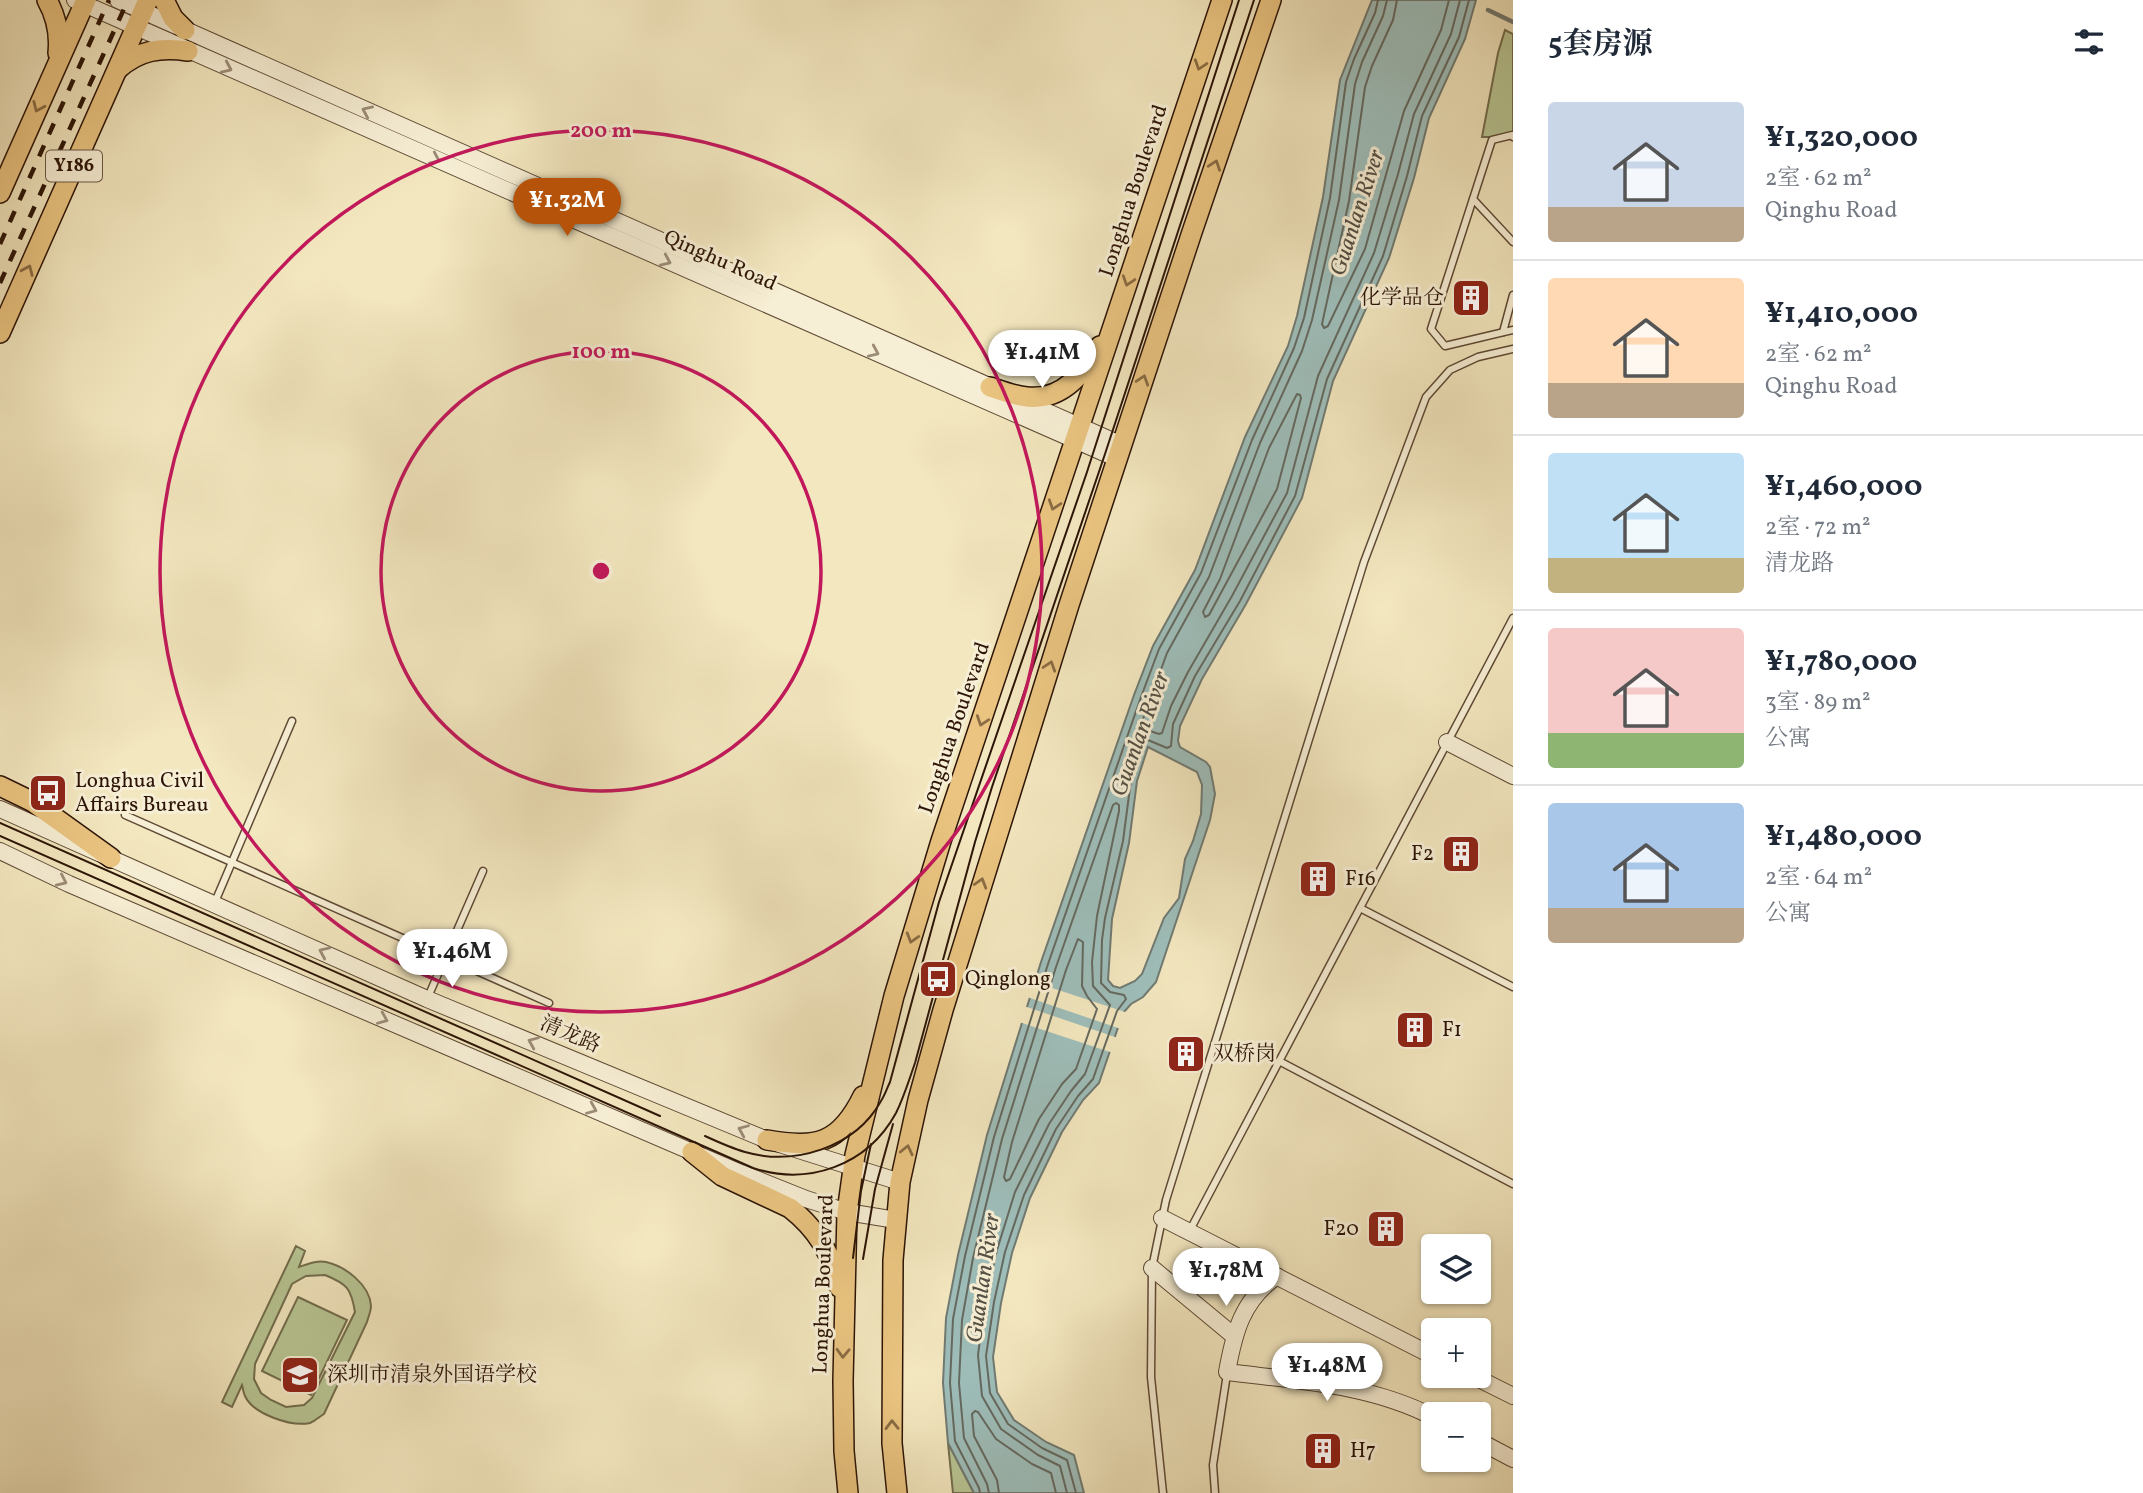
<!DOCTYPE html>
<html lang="zh">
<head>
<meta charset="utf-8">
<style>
	:root { --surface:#fff; --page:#f6f6f7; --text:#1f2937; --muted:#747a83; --line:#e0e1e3; --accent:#b45309 }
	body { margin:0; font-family:Vollkorn,"Noto Serif SC",serif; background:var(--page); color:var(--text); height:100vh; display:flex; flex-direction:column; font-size:26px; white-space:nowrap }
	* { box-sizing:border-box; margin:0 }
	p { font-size:23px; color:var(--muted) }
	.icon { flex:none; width:38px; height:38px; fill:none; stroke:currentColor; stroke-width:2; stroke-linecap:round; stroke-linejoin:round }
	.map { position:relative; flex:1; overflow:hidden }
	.details { display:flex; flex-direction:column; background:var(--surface); width:630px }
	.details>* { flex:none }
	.fabs { position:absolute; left:1421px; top:1234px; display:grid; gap:14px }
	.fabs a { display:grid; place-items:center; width:70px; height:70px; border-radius:7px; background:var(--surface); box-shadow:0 2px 5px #0004; font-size:35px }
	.price { position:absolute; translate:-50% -60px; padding:0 16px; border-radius:24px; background:#fff; color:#222; font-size:23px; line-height:46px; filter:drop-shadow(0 2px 4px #0008) }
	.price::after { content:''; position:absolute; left:50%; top:42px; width:21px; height:16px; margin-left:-10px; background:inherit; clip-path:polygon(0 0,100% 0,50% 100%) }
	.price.active { background:var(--accent); color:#fff }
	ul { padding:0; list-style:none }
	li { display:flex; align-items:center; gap:21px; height:175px; padding:0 35px }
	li+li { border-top:2px solid var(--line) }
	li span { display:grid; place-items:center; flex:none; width:196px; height:140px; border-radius:7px; color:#555 }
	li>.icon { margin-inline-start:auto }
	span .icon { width:84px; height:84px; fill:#fffc; stroke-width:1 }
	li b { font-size:30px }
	h2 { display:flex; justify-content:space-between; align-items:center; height:84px; padding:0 35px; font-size:30px }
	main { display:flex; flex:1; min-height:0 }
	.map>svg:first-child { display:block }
</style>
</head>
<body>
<main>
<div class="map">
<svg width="1513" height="1493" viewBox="0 0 1513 1493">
	<rect width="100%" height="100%" fill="#f3e7bf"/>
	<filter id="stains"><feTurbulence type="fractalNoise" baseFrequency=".00286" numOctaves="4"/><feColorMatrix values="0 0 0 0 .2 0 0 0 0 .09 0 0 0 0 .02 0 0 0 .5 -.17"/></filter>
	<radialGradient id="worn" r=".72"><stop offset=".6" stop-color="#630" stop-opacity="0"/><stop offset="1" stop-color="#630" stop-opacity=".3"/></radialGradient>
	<!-- green -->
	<g fill="#b8c694" stroke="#726d4d" stroke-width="2" fill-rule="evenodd">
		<polygon points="1505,30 1513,34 1513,132 1490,137 1482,137 1498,53"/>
		<path d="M296,1246l9,5 -6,16c9,-3 18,-7 27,-5 19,4 44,23 45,44 0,5 -3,12 -4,16l-43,92c-5,3 -9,7 -14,9 -19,4 -57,-9 -65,-27 -2,-4 -2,-8 -3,-11l-10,22 -10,-5zM325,1275c22,9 26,13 30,37l-43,86 -8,7 -18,2 -15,-7 -10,-7 -7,-14 1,-15 37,-80 14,-8z"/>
		<polygon points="298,1297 347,1320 311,1395 262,1371"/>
		<polygon points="948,1443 974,1493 953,1493"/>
	</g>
	<!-- water -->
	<path fill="#9ebeba" stroke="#707a72" stroke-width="2" fill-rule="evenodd" d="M1372,0h104l-11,39 -36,79 -15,60 -25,80 -56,123 -31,117 -56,106 -44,75 -22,47 -2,15 2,6 26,15 4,5 5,27 -5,26 -54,162 -13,15 -12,7 -8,9 -24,70 -16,17 -21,32 -32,66 -18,55 -11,50 -8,54 4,35 17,28 32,22 28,13 10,38h-110l-26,-50 -5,-60 3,-65 12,-63 29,-120 54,-173 93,-267 19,-49 42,-76 50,-133 43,-91 9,-30 26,-119 17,-117zM1148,747l49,25 5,13 -1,29 -8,27 -8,18 -6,39 -15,20 -22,56 -7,7 -15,7 -7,-2 -5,-6 4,-61 17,-76 8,-62z"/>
	<!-- pier -->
	<g fill="#f3e7bf">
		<polygon points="1031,981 1128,1013 1121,1029 1027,997"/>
		<polygon points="1024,1006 1118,1038 1113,1053 1019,1022"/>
	</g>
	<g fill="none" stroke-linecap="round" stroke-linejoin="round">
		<!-- shore -->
		<g stroke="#656960" stroke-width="2">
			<polyline points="1387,0 1383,16 1362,62 1355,84 1339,200 1312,320 1302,351 1260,443 1209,577 1167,653 1140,727 1142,731 1150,731 1159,734 1162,733 1171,706 1188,672 1232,596 1287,493 1318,376 1374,253 1398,174 1414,114 1451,34 1460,0"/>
			<polyline points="1397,0 1393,20 1372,66 1365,87 1349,201 1322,324 1324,328 1328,326 1365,249 1404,111 1441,30 1449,0"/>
			<polygon points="1297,394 1300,395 1301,398 1277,489 1209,615 1205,617 1203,612 1220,579 1269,448"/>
			<polygon points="1078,939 1083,942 1082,986 1087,996 1097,1009 1076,1069 1062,1084 1039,1119 1010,1179 1006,1181 1004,1177 1012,1142 1066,970"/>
			<polyline points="980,1493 979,1488 955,1441 950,1383 953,1319 965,1256 994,1137 1048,964 1141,697 1159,649 1201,573 1252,440 1294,348 1304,318 1330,198 1346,82 1354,59 1375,13 1378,0"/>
			<polyline points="989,1493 987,1484 964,1438 959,1383 962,1320 973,1258 1002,1139 1056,967 1113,805 1116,803 1119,805 1119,811 1097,916 1092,962 1093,986 1110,1005 1085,1074 1071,1091 1049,1124 1015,1192 997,1250 985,1301 978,1355 982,1396 1001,1429 1038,1455 1060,1466 1067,1493"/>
			<polyline points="999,1493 997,1480 974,1436 972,1414 975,1411 978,1412 996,1439 1032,1464 1051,1473 1056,1493"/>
			<polyline points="1076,1493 1067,1460 1042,1448 1008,1424 990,1393 986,1356 994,1302 1005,1252 1024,1195 1056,1129 1078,1096 1093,1079 1117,1011 1126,999 1124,995 1110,992 1101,983 1102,940 1105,918 1123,841 1131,780 1140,746 1143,741 1148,740 1167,748 1171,746 1173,724 1195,676 1240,601 1295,496 1327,379 1383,256 1407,176 1422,116 1459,37 1469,0"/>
		</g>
		<!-- stream -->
		<polyline stroke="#707a72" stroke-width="4.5" points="1488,10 1513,22"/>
		<defs>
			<g id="service">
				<polyline points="1513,137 1512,135 1492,140 1431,329 1445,346 1513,330"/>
				<polyline points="1473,199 1513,242"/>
				<polyline points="1503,332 1513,295"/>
				<polyline points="125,815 549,1003"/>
				<polyline points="215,902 292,721"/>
				<polyline points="1360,908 1513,987"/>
				<polyline points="428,997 483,871"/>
				<polyline points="1279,1061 1513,1184"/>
				<polyline points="1189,1232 1513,618"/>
				<polyline points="1163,1493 1151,1377 1152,1268 1166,1200 1364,562 1426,397 1450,370 1478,357 1513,349"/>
				<polyline points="1215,1493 1213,1465 1227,1374"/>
			</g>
			<g id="tertiary">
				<polyline points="75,0 1118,459"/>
				<polyline points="118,0 1122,445"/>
				<polyline points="1447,742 1513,776"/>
				<polyline points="0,809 427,999 767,1140 900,1182"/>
				<polyline points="0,851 69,884 741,1173 806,1199 847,1212 896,1220"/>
				<polyline points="1162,1218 1433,1356"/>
				<polyline points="1152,1268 1234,1336"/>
				<path d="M1277,1276c-35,24 -43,57 -50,96 71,9 142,12 206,45"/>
				<polyline points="1473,1376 1513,1396"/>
				<polyline points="1479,1441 1513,1459"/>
			</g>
			<g id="primary">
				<path d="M47,0c9,16 13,34 11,53"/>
				<polyline points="164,0 173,18 185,30"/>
				<path d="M118,69c21,-19 43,-22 70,-18"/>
				<polyline points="0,193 86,0"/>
				<polyline points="0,333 148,0"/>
				<path d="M990,387c12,4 25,9 37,10 36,4 56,-24 73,-51"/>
				<polyline points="0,786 33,802 111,858"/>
				<path d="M767,1140c49,8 72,5 96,-44"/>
				<path d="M692,1152l30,24 68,32c27,21 42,46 49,79"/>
				<polyline points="848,1493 844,1451 843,1381 847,1212 855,1155 894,996 941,841 1222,0"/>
				<polyline points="897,1493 892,1443 893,1260 900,1182 918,1100 943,1010 1069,605 1192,232 1271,0"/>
			</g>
		</defs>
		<!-- service casing -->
		<use href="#service" stroke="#5e4934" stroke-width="9"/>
		<!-- tertiary casing -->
		<use href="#tertiary" stroke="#5e4934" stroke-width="18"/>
		<!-- primary casing -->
		<use href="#primary" stroke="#2c1406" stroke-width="22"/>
		<!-- service -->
		<use href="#service" stroke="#f7efd5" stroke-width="6"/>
		<!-- tertiary -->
		<use href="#tertiary" stroke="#f7efd5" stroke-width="16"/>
		<!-- primary -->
		<use href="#primary" stroke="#eac480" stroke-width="19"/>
		<!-- tram -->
		<g stroke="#2c1406" stroke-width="2">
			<polyline points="0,823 660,1116"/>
			<path d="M0,836l753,332c55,18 114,-2 143,-55 8,-16 13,-33 19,-50l60,-221 17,-55 113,-333 149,-454"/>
			<path d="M705,1136c13,6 26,12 40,16 49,14 110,-4 136,-51 4,-6 6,-13 9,-19l49,-180 148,-430 152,-472"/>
			<polyline points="853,1258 861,1191 871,1144"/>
			<polyline points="863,1259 875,1189 893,1124"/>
		</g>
		<!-- rail -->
		<g stroke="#2c1406" stroke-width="4.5" stroke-dasharray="12 12" stroke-linecap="butt">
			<polyline points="0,244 109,0"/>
			<polyline points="0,283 128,0"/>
		</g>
	</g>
	<!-- one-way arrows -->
	<defs><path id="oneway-chevron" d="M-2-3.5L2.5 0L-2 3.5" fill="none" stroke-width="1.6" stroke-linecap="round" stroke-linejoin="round" transform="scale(1.75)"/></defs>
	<g stroke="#8b6c43">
		<use href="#oneway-chevron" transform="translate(1200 65) rotate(108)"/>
		<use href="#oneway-chevron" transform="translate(38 107) rotate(114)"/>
		<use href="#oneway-chevron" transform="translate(1215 165) rotate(-71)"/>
		<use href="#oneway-chevron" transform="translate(28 270) rotate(-66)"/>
		<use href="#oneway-chevron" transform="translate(1128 281) rotate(108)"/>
		<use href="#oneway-chevron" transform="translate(1143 380) rotate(-72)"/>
		<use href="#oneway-chevron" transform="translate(1054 505) rotate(108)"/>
		<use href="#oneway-chevron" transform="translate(1050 666) rotate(-72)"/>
		<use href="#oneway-chevron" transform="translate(982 721) rotate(109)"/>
		<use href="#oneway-chevron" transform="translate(981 883) rotate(-73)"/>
		<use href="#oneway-chevron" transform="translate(912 938) rotate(107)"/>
		<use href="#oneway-chevron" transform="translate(907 1150) rotate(-77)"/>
		<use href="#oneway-chevron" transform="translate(843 1353) rotate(92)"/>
		<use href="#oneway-chevron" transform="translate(892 1425) rotate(-91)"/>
	</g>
	<g stroke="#9c8c78">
		<use href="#oneway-chevron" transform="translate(227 68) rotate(24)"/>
		<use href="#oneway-chevron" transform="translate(367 111) rotate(-156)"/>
		<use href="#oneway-chevron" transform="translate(435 159) rotate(24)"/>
		<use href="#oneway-chevron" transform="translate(666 261) rotate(24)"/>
		<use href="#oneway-chevron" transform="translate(874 352) rotate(24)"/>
		<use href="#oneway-chevron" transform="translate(62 881) rotate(25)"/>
		<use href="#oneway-chevron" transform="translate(324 952) rotate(-156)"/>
		<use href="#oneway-chevron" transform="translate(383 1019) rotate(23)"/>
		<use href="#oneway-chevron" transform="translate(533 1042) rotate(-157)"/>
		<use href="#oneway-chevron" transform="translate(592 1109) rotate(23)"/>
		<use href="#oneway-chevron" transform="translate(743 1130) rotate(-157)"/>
	</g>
	<!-- distance rings -->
	<g fill="none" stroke="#c2185b" stroke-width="3.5">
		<circle cx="601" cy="571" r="220"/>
		<circle cx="601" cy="571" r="441"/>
	</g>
	<!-- icons -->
	<defs>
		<symbol id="building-square" viewBox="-11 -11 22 22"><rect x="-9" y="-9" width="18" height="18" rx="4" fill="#8f2418" stroke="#f7efd5"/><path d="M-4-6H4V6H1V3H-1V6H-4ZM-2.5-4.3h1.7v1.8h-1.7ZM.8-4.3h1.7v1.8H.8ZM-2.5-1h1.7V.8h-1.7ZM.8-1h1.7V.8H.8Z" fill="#fff"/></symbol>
		<symbol id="bus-square" viewBox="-11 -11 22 22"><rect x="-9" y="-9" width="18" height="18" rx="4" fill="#8f2418" stroke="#f7efd5"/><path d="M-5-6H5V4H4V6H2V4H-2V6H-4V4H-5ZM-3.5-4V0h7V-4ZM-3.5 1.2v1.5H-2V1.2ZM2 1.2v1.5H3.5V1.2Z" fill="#fff"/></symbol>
		<symbol id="school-square" viewBox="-11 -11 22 22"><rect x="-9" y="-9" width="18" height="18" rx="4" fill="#8f2418" stroke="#f7efd5"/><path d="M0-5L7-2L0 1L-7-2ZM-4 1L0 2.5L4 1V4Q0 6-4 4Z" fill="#fff"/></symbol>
	</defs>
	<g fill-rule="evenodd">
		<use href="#building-square" x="1449" y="276" width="44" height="44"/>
		<use href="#bus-square" x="26" y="771" width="44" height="44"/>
		<use href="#building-square" x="1439" y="832" width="44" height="44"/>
		<use href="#building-square" x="1296" y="857" width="44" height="44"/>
		<use href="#bus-square" x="916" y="957" width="44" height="44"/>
		<use href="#building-square" x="1393" y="1008" width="44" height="44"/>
		<use href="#building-square" x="1164" y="1032" width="44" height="44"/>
		<use href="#building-square" x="1364" y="1207" width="44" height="44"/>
		<use href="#school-square" x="278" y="1353" width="44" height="44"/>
		<use href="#building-square" x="1301" y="1429" width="44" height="44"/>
	</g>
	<g text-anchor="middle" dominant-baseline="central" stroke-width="6" stroke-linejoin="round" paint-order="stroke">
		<!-- shield labels -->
		<rect fill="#f7efd5" stroke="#695644" stroke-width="2" x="46" y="150.5" width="56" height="31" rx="5"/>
		<g font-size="19" font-weight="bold" fill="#2c1406">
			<text x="74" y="166">Y186</text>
		</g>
		<!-- street labels -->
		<g font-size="21" fill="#2c1406" stroke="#f7efd5">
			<text transform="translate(1134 191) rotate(-72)">Longhua Boulevard</text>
			<text transform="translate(720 261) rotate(24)">Qinghu Road</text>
			<text transform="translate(955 728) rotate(-71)">Longhua Boulevard</text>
			<text transform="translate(570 1035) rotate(23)">清龙路</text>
			<text transform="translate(824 1284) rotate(-88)">Longhua Boulevard</text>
		</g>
		<!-- poi labels -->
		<g font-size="21" fill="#2c1406" stroke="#f7efd5" text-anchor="start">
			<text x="1444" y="298" text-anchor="end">化学品仓</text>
			<text x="75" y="781">Longhua Civil<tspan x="75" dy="24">Affairs Bureau</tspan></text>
			<text x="1434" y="854" text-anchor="end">F2</text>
			<text x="1345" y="879">F16</text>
			<text x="965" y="979">Qinglong</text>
			<text x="1442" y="1030">F1</text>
			<text x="1213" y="1054">双桥岗</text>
			<text x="1359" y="1229" text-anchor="end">F20</text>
			<text x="327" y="1375">深圳市清泉外国语学校</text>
			<text x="1350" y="1451">H7</text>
		</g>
		<!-- water labels -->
		<g font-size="23" font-style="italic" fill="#545045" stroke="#f7efd5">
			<text transform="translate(1358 213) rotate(-72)">Guanlan River</text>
			<text transform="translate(1141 734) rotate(-70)">Guanlan River</text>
			<text transform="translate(984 1278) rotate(-82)">Guanlan River</text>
		</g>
	</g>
	<circle cx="601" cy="571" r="10" fill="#c2185b" stroke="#f7efd5" stroke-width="3.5"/>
	<g font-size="21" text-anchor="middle" font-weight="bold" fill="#c2185b" stroke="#f7efd5" stroke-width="6" stroke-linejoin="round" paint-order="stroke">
		<text x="601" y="137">200 m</text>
		<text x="601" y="358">100 m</text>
	</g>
	<rect width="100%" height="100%" filter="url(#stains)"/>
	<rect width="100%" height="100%" fill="url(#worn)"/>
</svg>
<div class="fabs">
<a><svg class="icon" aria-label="layers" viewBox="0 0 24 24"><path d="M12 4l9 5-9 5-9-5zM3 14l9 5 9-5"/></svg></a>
<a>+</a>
<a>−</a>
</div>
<b class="price active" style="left:567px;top:238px">¥1.32M</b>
<b class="price" style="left:1042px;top:390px">¥1.41M</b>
<b class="price" style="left:452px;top:989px">¥1.46M</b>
<b class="price" style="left:1226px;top:1308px">¥1.78M</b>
<b class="price" style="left:1327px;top:1403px">¥1.48M</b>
</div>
<section class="details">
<h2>5套房源<svg class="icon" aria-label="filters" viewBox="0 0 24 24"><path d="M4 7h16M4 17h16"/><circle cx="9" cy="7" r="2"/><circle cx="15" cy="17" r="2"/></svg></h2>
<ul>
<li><span style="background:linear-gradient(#c9d6e8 75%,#b9a48a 0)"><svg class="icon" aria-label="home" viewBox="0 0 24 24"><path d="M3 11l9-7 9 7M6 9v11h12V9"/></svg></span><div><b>¥1,320,000</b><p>2室 · 62 m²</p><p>Qinghu Road</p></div></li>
<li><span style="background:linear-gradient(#ffd9b3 75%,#b9a48a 0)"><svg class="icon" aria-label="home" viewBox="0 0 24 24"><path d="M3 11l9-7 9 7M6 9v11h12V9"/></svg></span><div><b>¥1,410,000</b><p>2室 · 62 m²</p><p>Qinghu Road</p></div></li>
<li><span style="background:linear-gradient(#bfe0f5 75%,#c2b280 0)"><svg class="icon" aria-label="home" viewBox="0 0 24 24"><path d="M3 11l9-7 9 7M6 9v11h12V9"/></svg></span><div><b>¥1,460,000</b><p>2室 · 72 m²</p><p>清龙路</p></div></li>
<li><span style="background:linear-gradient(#f6c9c9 75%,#8fb573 0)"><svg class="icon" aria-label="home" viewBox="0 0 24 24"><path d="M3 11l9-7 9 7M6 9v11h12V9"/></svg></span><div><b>¥1,780,000</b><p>3室 · 89 m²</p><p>公寓</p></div></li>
<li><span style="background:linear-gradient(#a9c7e8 75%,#b9a48a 0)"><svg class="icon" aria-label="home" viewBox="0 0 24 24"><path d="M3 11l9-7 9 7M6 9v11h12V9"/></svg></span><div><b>¥1,480,000</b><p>2室 · 64 m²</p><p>公寓</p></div></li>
</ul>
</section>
</main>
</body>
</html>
